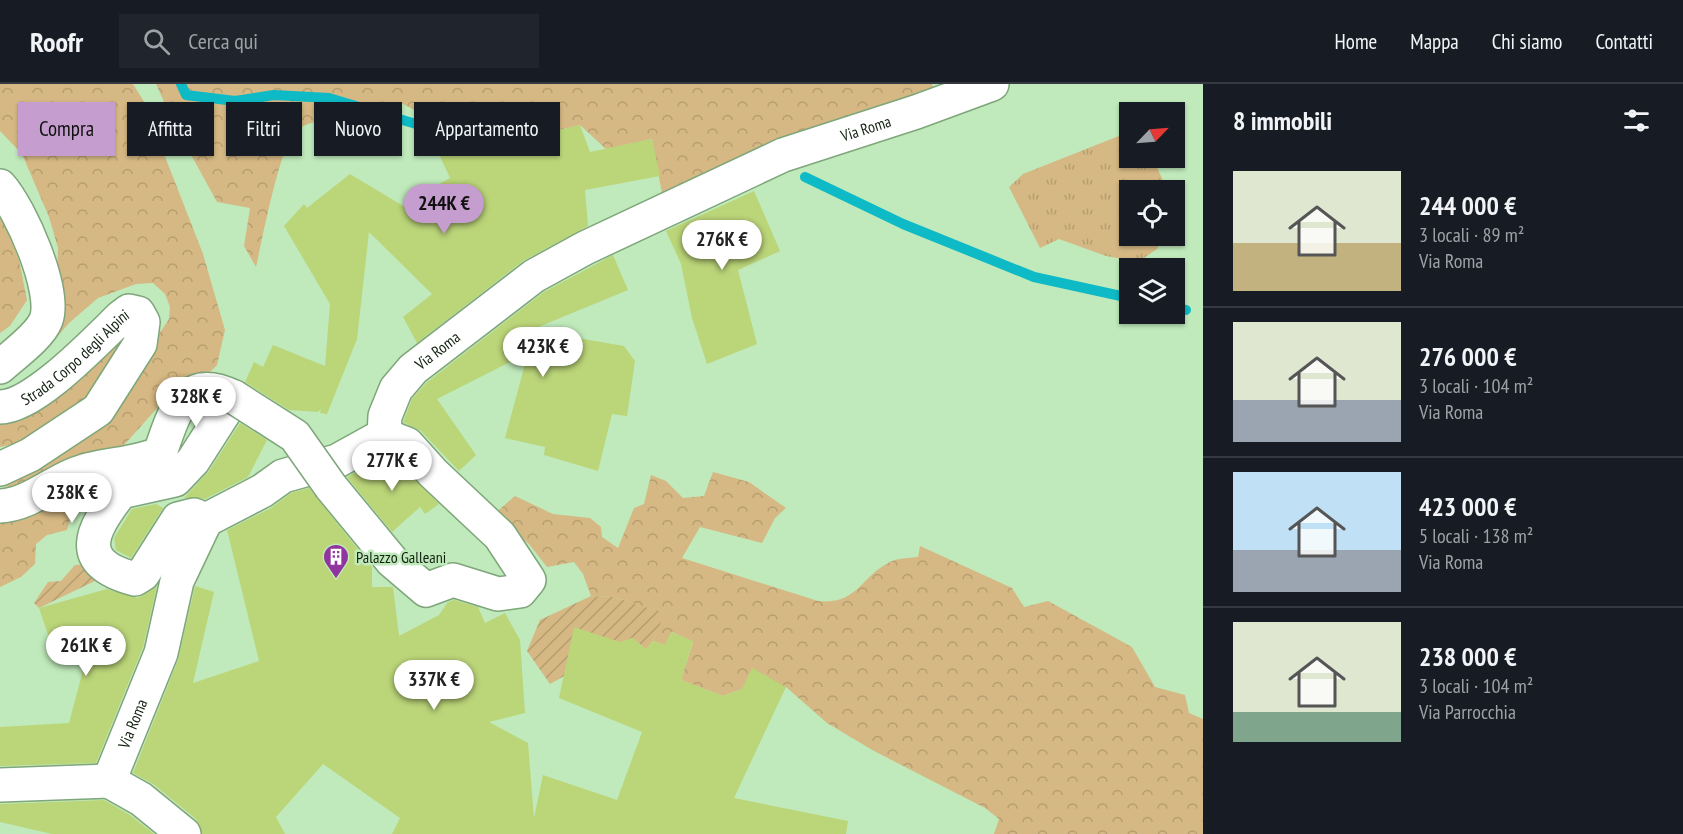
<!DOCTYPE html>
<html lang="it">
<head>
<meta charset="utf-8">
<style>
	:root { --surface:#171b24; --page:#20242c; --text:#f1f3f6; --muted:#9ea1a6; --line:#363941; --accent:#c59dce }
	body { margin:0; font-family:"PT Sans Narrow",sans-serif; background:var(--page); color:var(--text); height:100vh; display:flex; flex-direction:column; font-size:22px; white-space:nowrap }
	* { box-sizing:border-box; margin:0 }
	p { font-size:20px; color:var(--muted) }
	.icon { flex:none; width:33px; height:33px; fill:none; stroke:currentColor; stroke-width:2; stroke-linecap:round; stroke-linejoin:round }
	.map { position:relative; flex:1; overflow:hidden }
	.panel { display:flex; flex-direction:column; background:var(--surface); width:480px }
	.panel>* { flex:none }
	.top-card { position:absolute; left:18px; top:18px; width:570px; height:54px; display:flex; gap:12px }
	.needle { width:39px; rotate:65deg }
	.controls { position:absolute; left:1119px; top:18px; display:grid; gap:12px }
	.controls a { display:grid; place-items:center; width:66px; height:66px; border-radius:0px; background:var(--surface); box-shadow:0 2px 4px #0004; font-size:30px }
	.price { position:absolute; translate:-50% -51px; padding:0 14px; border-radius:21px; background:#fff; color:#222; font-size:20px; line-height:39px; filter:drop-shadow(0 2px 3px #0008) }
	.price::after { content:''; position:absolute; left:50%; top:36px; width:18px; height:14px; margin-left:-9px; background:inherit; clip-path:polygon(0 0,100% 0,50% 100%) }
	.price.current { background:var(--accent); color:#111 }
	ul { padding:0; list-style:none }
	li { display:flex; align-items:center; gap:18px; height:150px; padding:0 30px }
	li+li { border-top:2px solid var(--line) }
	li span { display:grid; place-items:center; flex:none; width:168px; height:120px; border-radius:0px; color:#555 }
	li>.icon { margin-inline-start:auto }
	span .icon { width:72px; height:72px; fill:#fffc; stroke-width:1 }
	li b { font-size:26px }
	h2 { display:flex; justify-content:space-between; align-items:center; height:72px; padding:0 30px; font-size:26px }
	.pill { padding:0 21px; border-radius:0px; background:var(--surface); box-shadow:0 2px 4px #0004; font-size:21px; line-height:54px }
	.pill.current { background:var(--accent); color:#111 }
	header { display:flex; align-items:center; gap:36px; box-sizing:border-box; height:84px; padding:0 30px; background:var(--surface); border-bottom:2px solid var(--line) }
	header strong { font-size:28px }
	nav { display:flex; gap:33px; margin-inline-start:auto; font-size:21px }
	.search { width:420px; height:54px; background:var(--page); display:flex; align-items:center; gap:15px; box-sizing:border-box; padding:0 21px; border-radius:0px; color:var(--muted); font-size:22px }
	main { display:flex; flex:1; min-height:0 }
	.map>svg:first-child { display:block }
</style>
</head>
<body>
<header>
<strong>Roofr</strong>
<div class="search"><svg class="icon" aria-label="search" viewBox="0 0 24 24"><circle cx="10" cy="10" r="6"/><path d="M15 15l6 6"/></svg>Cerca qui</div>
<nav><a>Home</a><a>Mappa</a><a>Chi siamo</a><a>Contatti</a></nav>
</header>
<main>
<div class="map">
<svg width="1203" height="750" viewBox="0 0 1203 750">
	<defs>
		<pattern id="grass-tufts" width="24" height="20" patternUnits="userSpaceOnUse" patternTransform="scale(1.5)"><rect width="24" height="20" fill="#d5b883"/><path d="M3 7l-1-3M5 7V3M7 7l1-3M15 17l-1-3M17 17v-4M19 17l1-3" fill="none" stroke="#b69e70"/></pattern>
		<pattern id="forest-crowns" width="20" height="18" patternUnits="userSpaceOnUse" patternTransform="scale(1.5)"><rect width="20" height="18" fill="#d5b883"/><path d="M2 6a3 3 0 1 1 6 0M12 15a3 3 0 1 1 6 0" fill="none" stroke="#b69e70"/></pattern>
		<pattern id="garden-furrows" width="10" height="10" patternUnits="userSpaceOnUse" patternTransform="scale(1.5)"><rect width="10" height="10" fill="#d5b883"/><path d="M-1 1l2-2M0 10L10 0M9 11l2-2" fill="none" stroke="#b69e70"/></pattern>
	</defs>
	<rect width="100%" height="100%" fill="#c0eabb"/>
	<!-- grass -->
	<polygon fill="url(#grass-tufts)" points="1129,48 1130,74 1153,74 1167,106 1130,106 1130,152 1163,152 1157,165 1138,178 1106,172 1059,155 1040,164 1009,103 1023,90"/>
	<!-- forest -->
	<g fill="url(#forest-crowns)">
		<polygon points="0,0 133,0 143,16 203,170 225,246 217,281 209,289 186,292 116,370 18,404 3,402 55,374 130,293 169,235 170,223 165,210 153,199 136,200 98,214 69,239 52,259 22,276 57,195 58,164 49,133 22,70 0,47"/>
		<path d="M156,0h776l3,8 -272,107 -11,-60 -46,10 -26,-24 -41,10 -8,-18 -18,15 -7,-11 -42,-12 -19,17 -44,-23h-32l-15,21c-20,-3 -40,-7 -57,6 -17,12 -35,112 -41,137l-12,-21 6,-38 -33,-6 -44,-80z"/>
		<polygon points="0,128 19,176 27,216 10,242 0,249"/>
		<polygon points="128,246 116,281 73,331 33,356 0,363 0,335"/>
		<path d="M713,388l36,10 37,26 -11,10 -13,25 -62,-16 -18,31 136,43c40,4 42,-24 72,-39 7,-4 19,-4 28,-5l2,-11 92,42 12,19 24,-6 84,46 23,40 30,8 4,18 14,6v115h-209l5,-15 -14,-11 -111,-57 -47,-28 -41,-36 -44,2 -19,7 -42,-16 12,-38 -21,-10 -7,13 -12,-4 11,-28 -51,-16 -22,-1 -8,-22 -9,-12 -27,5 -18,-23 -37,-28 23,-20 38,18 37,4 11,9 1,10 16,11 16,-40 10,-4 7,-29 15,6 17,17 21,-2z"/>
		<polygon points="64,403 75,417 67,446 47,451 36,460 35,480 21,493 0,503 0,439 23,433"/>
	</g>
	<!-- garden -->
	<g fill="url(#garden-furrows)">
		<polygon points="88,480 99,495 39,524 34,519 48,498 61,497 75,481"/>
		<polygon points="591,512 613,513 665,529 653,557 646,565 632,554 550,600 527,567 540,536"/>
	</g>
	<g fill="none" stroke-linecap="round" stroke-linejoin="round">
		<!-- stream -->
		<g stroke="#0ebac5" stroke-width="10">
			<polyline points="181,0 186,11 235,17 274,11 329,14 426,43 451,71"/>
			<polyline points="805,93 903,140 1034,193 1130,214"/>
			<polyline points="1174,224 1186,226"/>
		</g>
	</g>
	<!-- building -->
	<g fill="#bbd579">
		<polygon points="464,25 521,41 531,33 539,51 580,41 590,68 652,55 660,92 585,106 588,142 523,177 417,259 403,233 432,210 369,148 357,255 327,330 320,329 321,325 318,328 289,326 245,298 254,278 263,283 273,261 325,282 330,220 284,142 304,120 307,124 350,90 433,140 434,103 450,94 436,64 470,42"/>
		<polygon points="754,107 780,167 738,186 757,260 707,280 692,234 681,180 666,147"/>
		<polygon points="613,171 628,206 531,246 624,262 635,277 627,332 612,330 598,387 544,371 545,363 505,354 528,269 437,315 476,371 459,387 421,347 403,338 412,315 426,299 544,208"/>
		<polygon points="240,339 267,356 248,393 205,415 184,414 209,387"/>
		<polygon points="385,372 396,376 439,420 425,430 420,423 392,448 347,393"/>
		<polygon points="309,404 372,483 372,503 393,503 399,552 439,531 448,518 454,516 478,523 485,539 505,529 520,556 525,629 489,638 528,659 534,734 543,691 617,716 642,648 559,614 574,543 620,558 632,554 646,565 653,557 665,561 671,548 693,557 681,596 723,612 742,605 752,584 786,603 734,714 848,737 846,750 392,750 400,734 323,680 276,733 285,750 202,750 196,735 153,700 133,689 178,576 195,502 214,508 193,599 259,577 227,446 271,424 291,409"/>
		<polygon points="156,420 163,424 131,474 116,466 114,454 132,425"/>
		<polygon points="157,502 143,563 96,679 0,682 0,643 69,639 92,552 54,568 39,524 107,505 138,514"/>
		<polygon points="104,716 130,731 154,750 52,750 0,738 0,720"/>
	</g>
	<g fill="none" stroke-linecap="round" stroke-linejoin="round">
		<defs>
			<g id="minor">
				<path d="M0,102c20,22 57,105 46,134 -6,16 -33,35 -46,47"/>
				<path id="s1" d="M0,323c34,0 96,-66 121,-90l8,-6 9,2 5,9 -3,22 -42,66 -68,45 -30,14"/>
				<path id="s2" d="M384,351l1,-19 11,-27 17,-20 121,-93 51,-28 198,-93 133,-43 76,-28"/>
				<polyline points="331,403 392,477 426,506 453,496 498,510 520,507 529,496 500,452 433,389 407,360 384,351"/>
				<path d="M0,422c27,-1 49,-21 73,-31 27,-12 60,-9 87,-22 14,-39 23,-81 74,-56l-41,64 -18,19 -54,12c-31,39 -47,71 14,87l8,-5 35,-55 16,-4 12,5"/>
				<path id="s3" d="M109,697l52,-128 16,-72 29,-61 56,-29 21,-15 54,-15 47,-26"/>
				<polyline points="109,697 141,715 184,750"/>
				<polyline points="0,701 109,697"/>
			</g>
		</defs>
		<!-- minor casing -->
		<use href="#minor" stroke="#7ea67a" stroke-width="36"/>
		<!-- minor -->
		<use href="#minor" stroke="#fff" stroke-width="33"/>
		<defs>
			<polyline id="minor-bridge" points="234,313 295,352 331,403"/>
		</defs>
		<!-- minor-bridge casing -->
		<use href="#minor-bridge" stroke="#7ea67a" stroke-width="36" stroke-linecap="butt"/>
		<!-- minor-bridge -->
		<use href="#minor-bridge" stroke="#fff" stroke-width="33"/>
	</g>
	<!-- icons -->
	<defs>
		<symbol id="building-pin" viewBox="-11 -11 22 30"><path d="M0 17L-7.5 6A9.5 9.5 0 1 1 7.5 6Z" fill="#90349e" stroke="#c0eabb"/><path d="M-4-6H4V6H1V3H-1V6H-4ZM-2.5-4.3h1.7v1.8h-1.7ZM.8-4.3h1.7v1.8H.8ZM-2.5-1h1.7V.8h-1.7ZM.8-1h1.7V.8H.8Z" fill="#fff"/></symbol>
	</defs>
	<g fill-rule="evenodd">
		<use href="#building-pin" x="321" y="458" width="30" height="40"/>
	</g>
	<g text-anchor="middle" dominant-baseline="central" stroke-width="5" stroke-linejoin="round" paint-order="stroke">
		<!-- street labels -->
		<g font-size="16" fill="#122110" stroke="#c0eabb">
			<text stroke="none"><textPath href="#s2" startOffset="591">Via Roma</textPath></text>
			<text stroke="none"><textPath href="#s2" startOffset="105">Via Roma</textPath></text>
			<text stroke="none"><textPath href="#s1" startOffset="92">Strada Corpo degli Alpini</textPath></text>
			<text stroke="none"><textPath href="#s3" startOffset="62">Via Roma</textPath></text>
		</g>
		<!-- poi labels -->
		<g font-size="16" fill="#122110" stroke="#c0eabb" text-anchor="start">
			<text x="356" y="473">Palazzo Galleani</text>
		</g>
	</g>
</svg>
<div class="controls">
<a><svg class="needle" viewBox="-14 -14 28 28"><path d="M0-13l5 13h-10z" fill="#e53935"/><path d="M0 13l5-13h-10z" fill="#9ea1a6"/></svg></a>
<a><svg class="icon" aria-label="locate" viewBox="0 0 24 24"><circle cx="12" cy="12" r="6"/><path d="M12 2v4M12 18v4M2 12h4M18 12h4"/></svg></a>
<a><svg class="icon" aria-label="layers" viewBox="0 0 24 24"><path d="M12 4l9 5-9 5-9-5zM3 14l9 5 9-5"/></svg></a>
</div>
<b class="price current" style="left:444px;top:151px">244K €</b>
<b class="price" style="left:722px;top:187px">276K €</b>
<b class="price" style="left:543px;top:294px">423K €</b>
<b class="price" style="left:196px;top:344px">328K €</b>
<b class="price" style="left:392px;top:408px">277K €</b>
<b class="price" style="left:72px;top:440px">238K €</b>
<b class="price" style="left:86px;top:593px">261K €</b>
<b class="price" style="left:434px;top:627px">337K €</b>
<div class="top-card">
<a class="pill current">Compra</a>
<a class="pill">Affitta</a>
<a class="pill">Filtri</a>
<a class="pill">Nuovo</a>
<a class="pill">Appartamento</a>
</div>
</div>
<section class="panel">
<h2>8 immobili<svg class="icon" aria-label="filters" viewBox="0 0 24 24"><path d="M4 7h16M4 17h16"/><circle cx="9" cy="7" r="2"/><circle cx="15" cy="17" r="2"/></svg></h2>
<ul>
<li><span style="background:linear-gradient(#dfe7d0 60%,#c2b280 0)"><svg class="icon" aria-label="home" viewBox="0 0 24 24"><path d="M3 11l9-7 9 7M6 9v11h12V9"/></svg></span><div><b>244 000 €</b><p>3 locali · 89 m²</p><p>Via Roma</p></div></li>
<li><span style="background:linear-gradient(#dfe7d0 65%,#9aa5b1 0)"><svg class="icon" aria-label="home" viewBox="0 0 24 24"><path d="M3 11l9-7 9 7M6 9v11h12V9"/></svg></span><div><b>276 000 €</b><p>3 locali · 104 m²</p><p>Via Roma</p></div></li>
<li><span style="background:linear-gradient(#bfe0f5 65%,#9aa5b1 0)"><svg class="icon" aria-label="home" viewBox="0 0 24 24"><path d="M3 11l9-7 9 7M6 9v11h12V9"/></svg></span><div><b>423 000 €</b><p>5 locali · 138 m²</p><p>Via Roma</p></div></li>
<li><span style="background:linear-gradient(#dfe7d0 75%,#7fa58c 0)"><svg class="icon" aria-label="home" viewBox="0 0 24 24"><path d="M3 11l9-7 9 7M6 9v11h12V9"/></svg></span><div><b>238 000 €</b><p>3 locali · 104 m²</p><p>Via Parrocchia</p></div></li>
</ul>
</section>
</main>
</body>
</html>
